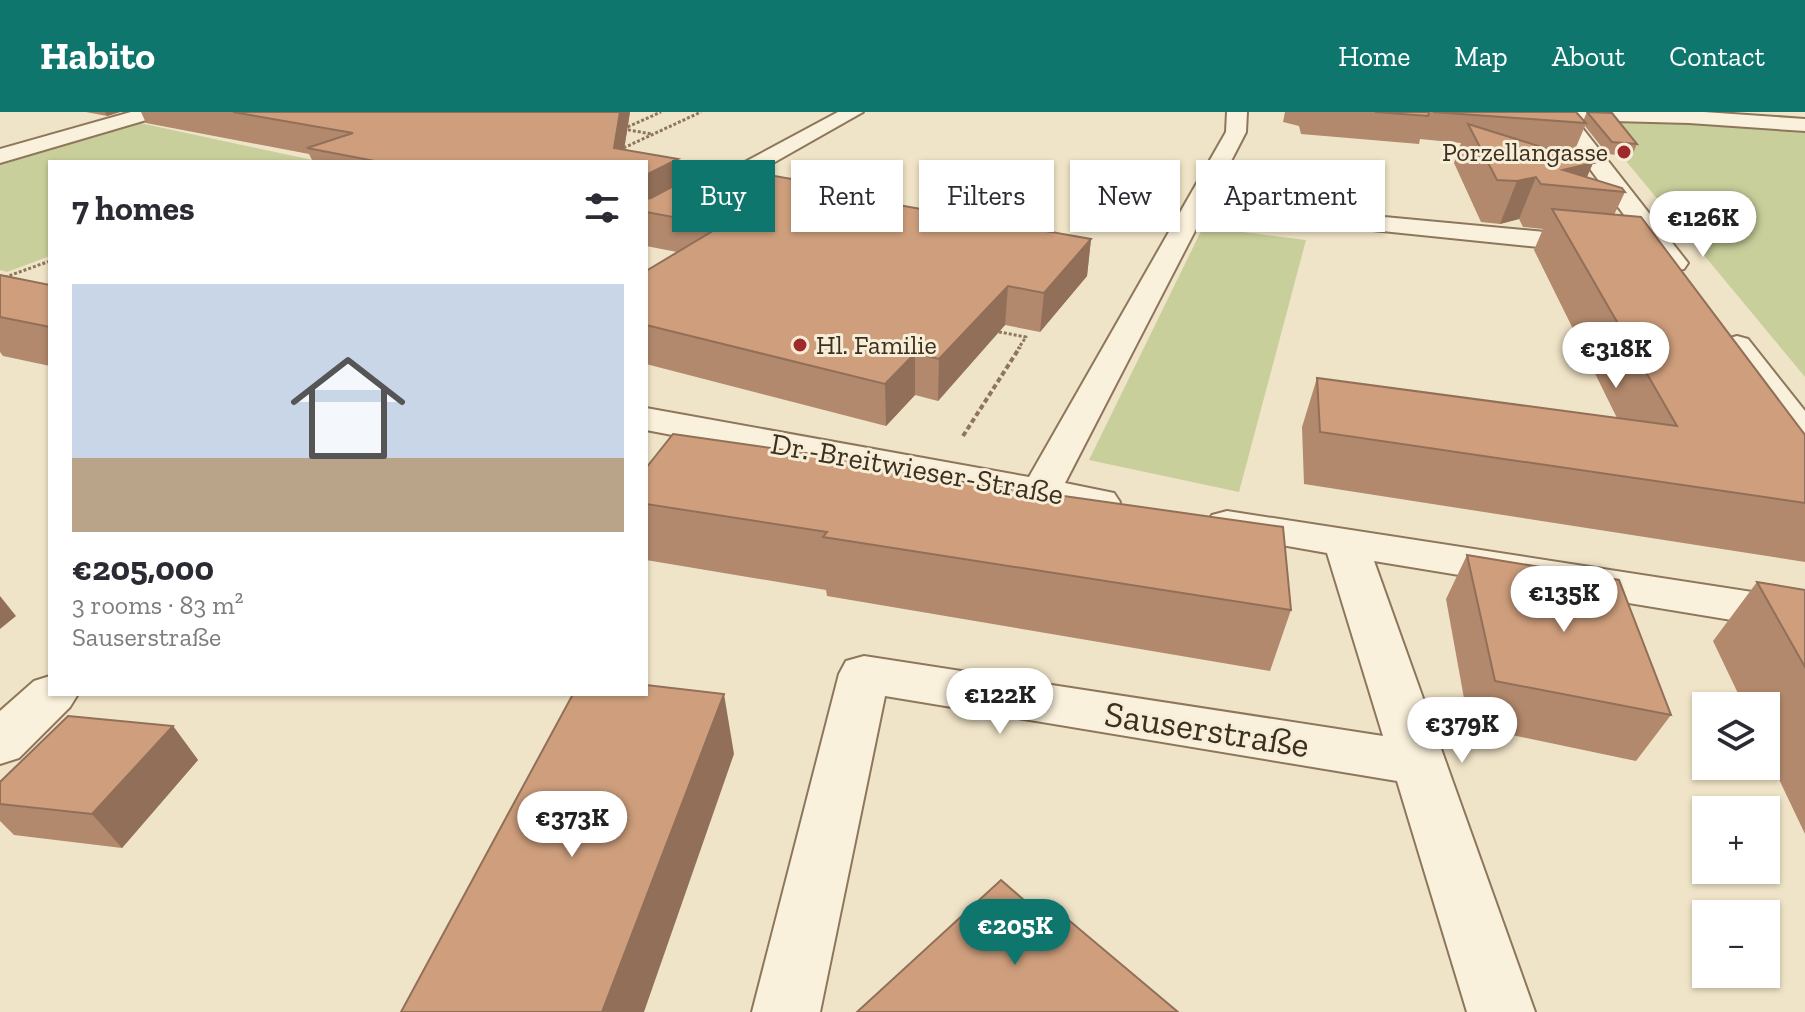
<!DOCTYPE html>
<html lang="en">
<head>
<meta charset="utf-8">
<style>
	:root { --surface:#fff; --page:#f7f7f7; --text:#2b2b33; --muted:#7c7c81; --accent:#0f766e }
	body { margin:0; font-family:"Zilla Slab",serif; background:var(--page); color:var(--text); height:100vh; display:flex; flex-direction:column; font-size:30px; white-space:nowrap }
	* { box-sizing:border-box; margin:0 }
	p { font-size:26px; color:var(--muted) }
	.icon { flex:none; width:44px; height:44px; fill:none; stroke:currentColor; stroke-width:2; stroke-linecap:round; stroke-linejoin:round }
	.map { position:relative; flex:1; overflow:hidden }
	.drawer { position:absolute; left:48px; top:48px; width:600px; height:536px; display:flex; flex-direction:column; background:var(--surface); border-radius:0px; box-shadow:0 2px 6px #0004 }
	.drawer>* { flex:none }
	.banner { position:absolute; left:672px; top:48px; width:760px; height:72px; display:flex; gap:16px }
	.tools { position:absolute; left:1692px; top:580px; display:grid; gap:16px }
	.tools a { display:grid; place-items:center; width:88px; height:88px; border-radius:0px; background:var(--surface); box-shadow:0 2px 6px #0004; font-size:40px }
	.price { position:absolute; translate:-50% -68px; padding:0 18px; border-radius:28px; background:#fff; color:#222; font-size:26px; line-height:52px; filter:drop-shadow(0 2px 4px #0008) }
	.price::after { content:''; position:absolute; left:50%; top:48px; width:24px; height:18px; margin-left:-12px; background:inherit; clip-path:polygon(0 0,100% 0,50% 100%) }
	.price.current { background:var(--accent); color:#fff }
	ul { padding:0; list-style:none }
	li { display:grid; align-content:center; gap:16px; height:424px; padding:0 24px }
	li span { display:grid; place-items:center; height:248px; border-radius:0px; color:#555 }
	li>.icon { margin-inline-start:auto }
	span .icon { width:144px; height:144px; fill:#fffc; stroke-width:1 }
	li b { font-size:34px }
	h2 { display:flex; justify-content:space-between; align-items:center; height:96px; padding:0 24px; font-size:34px }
	.tag { padding:0 28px; border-radius:0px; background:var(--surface); box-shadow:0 2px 6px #0004; font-size:28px; line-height:72px }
	.tag.current { background:var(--accent); color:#fff }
	header { display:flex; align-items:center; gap:48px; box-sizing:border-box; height:112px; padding:0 40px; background:var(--accent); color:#fff }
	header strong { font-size:38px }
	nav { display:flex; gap:44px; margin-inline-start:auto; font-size:28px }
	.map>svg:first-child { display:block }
</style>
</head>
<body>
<header>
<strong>Habito</strong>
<nav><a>Home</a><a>Map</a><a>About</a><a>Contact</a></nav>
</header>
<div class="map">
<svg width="1805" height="900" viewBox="0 0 1805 900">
	<rect width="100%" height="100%" fill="#f0e4c8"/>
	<!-- green -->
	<g fill="#c9cf9b">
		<polygon points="1650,10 1805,17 1805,265 1601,19 1620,11"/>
		<polygon points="140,11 317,49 50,50 50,144 7,160 0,158 0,53"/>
		<polygon points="1203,115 1306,128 1239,380 1089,348"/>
	</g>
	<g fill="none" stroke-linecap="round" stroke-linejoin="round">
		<defs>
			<g id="minor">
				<polygon points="131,0 163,0 160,4 0,51 0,37"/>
				<polygon points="838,0 863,0 655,118 646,121 646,103"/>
				<polygon points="1227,0 1247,0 1246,20 1065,371 1114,381 1120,390 1114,399 1100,402 1040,393 646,318 646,296 1029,365 1226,20"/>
				<polygon points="1485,0 1704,0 1805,7 1805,19 1689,11 1576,8 1688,151 1684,157 1674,159 1664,157 1554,8 1495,6"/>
				<polygon points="1352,102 1598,125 1608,127 1611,133 1608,139 1598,141 1343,115 1339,110 1343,105"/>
				<polygon points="1737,224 1748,227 1805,299 1805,334 1792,331 1721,234 1726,227"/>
				<polygon points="1227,399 1805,488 1805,520 1374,449 1535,900 1467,900 1397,669 885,584 820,900 752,900 839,562 846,549 864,544 1383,624 1327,441 1212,421 1206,412 1212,403"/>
				<polygon points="50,564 50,582 78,582 70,595 19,646 0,652 0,599 34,569"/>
			</g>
		</defs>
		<!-- minor casing -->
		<use href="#minor" stroke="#8d765c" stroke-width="4"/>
		<!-- path-far1 -->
		<g stroke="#8d765c" stroke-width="3" stroke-dasharray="3 2" stroke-linecap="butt">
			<polyline points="623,17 661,0"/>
			<polyline points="623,17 652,22"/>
			<polyline points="619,38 701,0"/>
			<polyline points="0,167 50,149"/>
			<polyline points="994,219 1026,225 1018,237"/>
		</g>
		<!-- path -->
		<polyline stroke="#8d765c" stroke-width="4" stroke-dasharray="5 3" stroke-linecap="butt" points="963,324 1020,235"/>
		<!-- minor -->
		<use href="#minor" fill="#faf1dc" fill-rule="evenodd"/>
	</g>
	<!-- wall -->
	<g fill="#b2896c">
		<polygon points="86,0 120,0 107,4"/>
		<polygon points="141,0 630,0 624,38 678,47 681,70 713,53 888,84 888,91 1091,127 1087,164 1040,220 1005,213 938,289 915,283 886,314 646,252 646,159 677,140 646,134 646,50 313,50 309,42 146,11"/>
		<polygon points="1285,0 1576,0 1583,9 1587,0 1637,32 1632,44 1607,42 1585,14 1574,40 1551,38 1593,51 1587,65 1625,80 1614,103 1805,323 1805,450 1304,372 1302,315 1317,266 1617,306 1534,138 1543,117 1523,115 1519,107 1500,112 1481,110 1454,51 1461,31 1420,27 1419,32 1301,22 1299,14 1283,10"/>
		<polygon points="0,163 50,173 50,254 3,244 0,240"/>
		<polygon points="862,349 862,355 1291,498 1270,559 827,484 826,478 646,448 646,356"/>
		<polygon points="1467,443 1671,603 1636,649 1469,614 1446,487"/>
		<polygon points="1757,470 1805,478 1805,722 1766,640 1766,594 1744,594 1713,529"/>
		<polygon points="173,614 198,648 122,736 14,723 0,709 0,670"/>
	</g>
	<!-- shaded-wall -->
	<g fill="#916f58">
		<polygon points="105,0 120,0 107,4"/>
		<polygon points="620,0 630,0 622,50 614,36"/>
		<polygon points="678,47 683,80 646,100 646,63"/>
		<polygon points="1593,51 1582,76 1563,58"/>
		<polygon points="1536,65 1519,107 1500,112 1517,69"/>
		<polygon points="1091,127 1087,164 1040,220 1044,181"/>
		<polygon points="1008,174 1005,213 938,289 939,247"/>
		<polygon points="915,241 915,283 886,314 885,272"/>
		<polygon points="0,484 16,504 0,517"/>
		<polygon points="724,582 734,642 644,900 602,900"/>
		<polygon points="173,614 198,648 122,736 92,702"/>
	</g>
	<!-- building -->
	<g fill="#cf9f7d" stroke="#916f58" stroke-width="2">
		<polygon points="233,0 620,0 614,36 678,47 646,63 646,50 380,50 307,36 353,21"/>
		<polygon points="1375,0 1429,0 1428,4"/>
		<polygon points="1433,0 1576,0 1586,11"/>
		<polygon points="1587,0 1612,1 1637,32 1612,30"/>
		<polygon points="1468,12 1593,51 1563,58 1622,76 1625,80 1541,72 1536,65 1517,69 1497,68"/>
		<polygon points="713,53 888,84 881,90 1091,127 1044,181 1008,174 939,247 915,241 885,272 646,213 646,159 721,114 646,100 646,87 651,86"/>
		<polygon points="1552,97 1641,105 1805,323 1805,391 1320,320 1317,266 1677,314"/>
		<polygon points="0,163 50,173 50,215 0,205"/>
		<polygon points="673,322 862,349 859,355 1283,415 1291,498 823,425 827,420 646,392 646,356"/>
		<polygon points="1467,443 1619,468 1671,603 1495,569"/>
		<polygon points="1757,470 1805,478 1805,555"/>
		<polygon points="646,573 724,582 602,900 401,900 573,582 646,582"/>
		<polygon points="68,604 173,614 92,702 0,692 0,670"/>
		<polygon points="1001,768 1042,804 1052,794 1178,900 857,900"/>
	</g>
	<!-- markers -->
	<g fill="#9e2a2b" stroke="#f7eed8" stroke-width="3">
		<circle cx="1624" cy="40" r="8"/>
		<circle cx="800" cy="233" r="8"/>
	</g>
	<g text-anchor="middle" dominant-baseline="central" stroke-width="6" stroke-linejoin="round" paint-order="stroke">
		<!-- far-poi labels -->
		<g font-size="26" fill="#3d2e20" stroke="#f7eed8" text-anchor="end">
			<text x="1608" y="40">Porzellangasse</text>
			<text x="816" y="233" text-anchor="start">Hl. Familie</text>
		</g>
		<!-- street labels -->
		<g font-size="30" fill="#3d2e20" stroke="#f7eed8">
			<text transform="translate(917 357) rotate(10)">Dr.-Breitwieser-Straße</text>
		</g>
		<!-- near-street labels -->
		<g font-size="36" fill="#3d2e20" stroke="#f7eed8">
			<text transform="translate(1207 617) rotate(9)">Sauserstraße</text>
		</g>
	</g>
</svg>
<div class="tools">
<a><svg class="icon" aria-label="layers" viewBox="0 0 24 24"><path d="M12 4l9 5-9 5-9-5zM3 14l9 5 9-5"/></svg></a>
<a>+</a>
<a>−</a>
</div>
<b class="price" style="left:1703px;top:147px">€126K</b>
<b class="price" style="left:1616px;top:278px">€318K</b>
<b class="price" style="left:1564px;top:522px">€135K</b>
<b class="price" style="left:1000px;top:624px">€122K</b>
<b class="price" style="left:1462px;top:653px">€379K</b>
<b class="price" style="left:572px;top:747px">€373K</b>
<b class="price current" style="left:1015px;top:855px">€205K</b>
<div class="banner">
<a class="tag current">Buy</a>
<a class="tag">Rent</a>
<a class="tag">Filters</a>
<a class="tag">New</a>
<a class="tag">Apartment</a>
</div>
<section class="drawer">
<h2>7 homes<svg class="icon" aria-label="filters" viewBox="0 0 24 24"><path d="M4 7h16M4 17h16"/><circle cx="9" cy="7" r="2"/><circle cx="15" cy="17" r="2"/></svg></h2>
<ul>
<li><span style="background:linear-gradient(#c9d6e8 70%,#b9a48a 0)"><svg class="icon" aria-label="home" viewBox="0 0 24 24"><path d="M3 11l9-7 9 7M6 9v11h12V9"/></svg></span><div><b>€205,000</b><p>3 rooms · 83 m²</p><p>Sauserstraße</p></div></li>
</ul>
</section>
</div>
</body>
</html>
